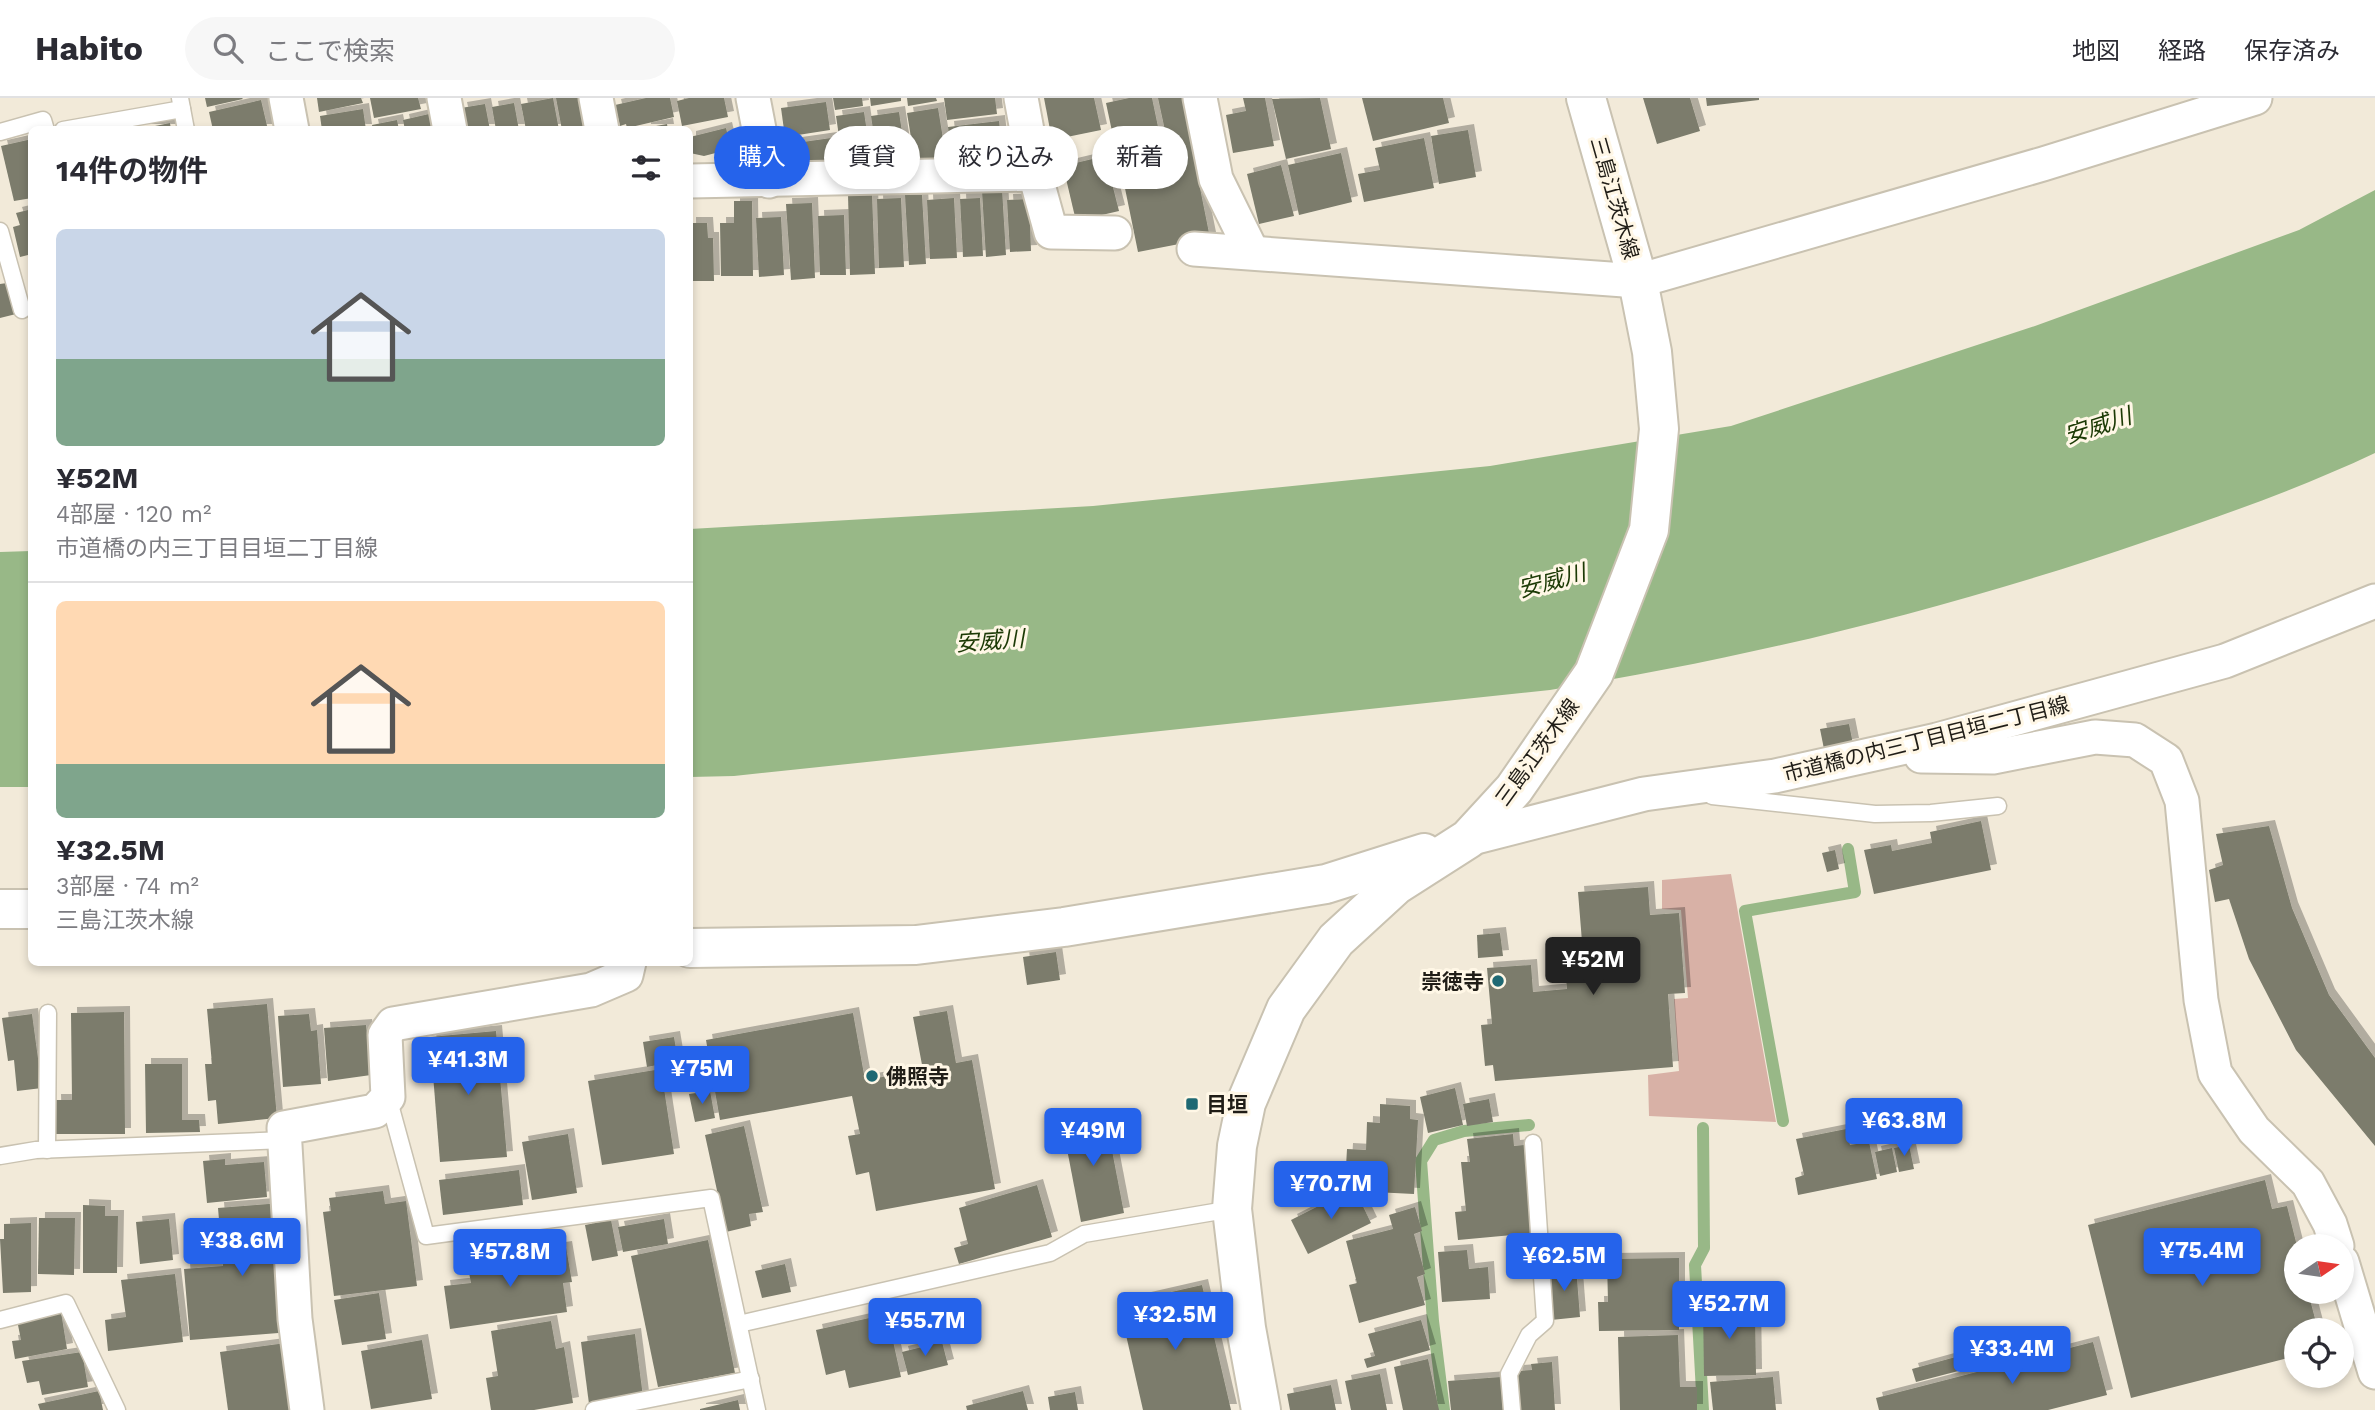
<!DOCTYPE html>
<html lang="ja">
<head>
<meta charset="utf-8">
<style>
	:root { --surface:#fff; --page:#f7f7f7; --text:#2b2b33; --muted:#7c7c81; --line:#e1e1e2; --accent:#2563eb }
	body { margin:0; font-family:"Work Sans","Noto Sans JP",sans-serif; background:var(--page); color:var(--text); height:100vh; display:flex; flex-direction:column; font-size:26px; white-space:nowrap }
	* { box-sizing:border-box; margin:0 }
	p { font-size:23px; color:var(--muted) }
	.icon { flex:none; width:38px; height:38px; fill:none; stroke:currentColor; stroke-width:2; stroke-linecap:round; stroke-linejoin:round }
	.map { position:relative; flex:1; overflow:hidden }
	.details { position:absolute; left:28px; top:28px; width:665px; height:840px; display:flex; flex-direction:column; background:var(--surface); border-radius:10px; box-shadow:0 4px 10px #0003 }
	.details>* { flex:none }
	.banner { position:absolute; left:714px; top:28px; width:665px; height:63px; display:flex; gap:14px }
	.needle { width:46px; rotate:77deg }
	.fabs { position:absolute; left:2284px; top:1136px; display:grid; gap:14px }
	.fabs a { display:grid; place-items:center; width:70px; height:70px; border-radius:50%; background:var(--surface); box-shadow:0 4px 10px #0003; font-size:35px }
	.price { position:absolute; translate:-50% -60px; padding:0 16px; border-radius:7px; background:var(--accent); color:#fff; font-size:23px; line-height:46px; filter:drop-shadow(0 2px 4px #0008) }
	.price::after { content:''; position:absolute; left:50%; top:42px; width:21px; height:16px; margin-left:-10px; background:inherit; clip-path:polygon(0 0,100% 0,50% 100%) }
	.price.on { background:#222; color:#fff }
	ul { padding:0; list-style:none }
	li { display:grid; align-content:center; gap:14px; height:371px; padding:0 28px }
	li+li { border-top:2px solid var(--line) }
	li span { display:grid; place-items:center; height:217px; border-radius:10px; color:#555 }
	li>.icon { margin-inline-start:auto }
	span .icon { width:126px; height:126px; fill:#fffc; stroke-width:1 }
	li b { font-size:30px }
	h2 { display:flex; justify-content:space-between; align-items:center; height:84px; padding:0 28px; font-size:30px }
	.tag { padding:0 24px; border-radius:32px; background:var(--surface); box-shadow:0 4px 10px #0003; font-size:24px; line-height:63px }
	.tag.on { background:var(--accent); color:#fff }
	header { display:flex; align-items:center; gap:42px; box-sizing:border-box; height:98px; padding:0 35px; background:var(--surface); border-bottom:2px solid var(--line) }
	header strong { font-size:33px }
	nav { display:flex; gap:38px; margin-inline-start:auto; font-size:24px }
	.search { width:490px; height:63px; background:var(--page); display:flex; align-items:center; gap:18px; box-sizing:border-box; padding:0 24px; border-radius:38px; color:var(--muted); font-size:26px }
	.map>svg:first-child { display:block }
</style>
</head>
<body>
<header>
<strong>Habito</strong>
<div class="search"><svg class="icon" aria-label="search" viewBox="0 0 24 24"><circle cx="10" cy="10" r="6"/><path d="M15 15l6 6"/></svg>ここで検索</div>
<nav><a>地図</a><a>経路</a><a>保存済み</a></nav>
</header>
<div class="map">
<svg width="2375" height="1312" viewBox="0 0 2375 1312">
	<defs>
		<filter id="shadow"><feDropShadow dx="6" dy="-6" stdDeviation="0" flood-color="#0004"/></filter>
	</defs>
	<rect width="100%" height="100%" fill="#f2ead9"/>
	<!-- green -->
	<polygon fill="#d8b1a6" points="1731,776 1776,1024 1649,1018 1648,977 1679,973 1674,901 1688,900 1681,812 1662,811 1662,782"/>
	<!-- water -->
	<g fill="#98b887">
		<path d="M2375,92v263c-74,35 -151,62 -228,88 -195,67 -393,116 -597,149l-816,86 -44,1v-248l403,-23 397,-40 241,-40 304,-100 264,-96z"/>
		<polygon points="31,453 31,689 0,689 0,454"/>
	</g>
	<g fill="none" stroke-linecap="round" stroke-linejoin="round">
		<!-- stream -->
		<g stroke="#98b887" stroke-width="12">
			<polyline points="1783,1023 1745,813 1855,794 1848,751"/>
			<polyline points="1703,1030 1704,1150 1695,1167 1703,1312"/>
			<polyline points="1444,1312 1433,1223 1421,1063 1434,1042 1464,1033 1529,1027"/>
		</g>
	</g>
	<!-- building -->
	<g fill="#7b7c6c" filter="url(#shadow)">
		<polygon points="205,0 242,0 243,1 207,9"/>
		<polygon points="317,0 361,0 363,5 319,14"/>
		<polygon points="370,0 418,0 421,11 374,20"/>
		<polygon points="553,0 559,32 526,32 521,6"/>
		<polygon points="556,0 579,0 585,32 562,32"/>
		<polygon points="646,0 670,0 674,19 627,30 626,26 620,28 615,7"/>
		<polygon points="689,0 724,0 728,19 682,28 677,3"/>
		<polygon points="833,0 862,0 863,8 835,12"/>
		<polygon points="870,0 901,0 901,3 871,8"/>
		<polygon points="907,0 936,0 937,3 908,8"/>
		<polygon points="944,0 995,0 997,16 947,22"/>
		<polygon points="1044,0 1094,0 1101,32 1052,42"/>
		<polygon points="1129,0 1152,0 1162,48 1117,57 1106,5"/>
		<polygon points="1158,0 1182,0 1210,140 1138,154 1119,61 1169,51"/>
		<polygon points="1243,0 1265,0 1274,48 1233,55 1226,17 1246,13"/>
		<polygon points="1320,0 1331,51 1286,61 1272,1"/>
		<polygon points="1362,0 1443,0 1449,25 1373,43"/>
		<polygon points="1643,0 1690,0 1700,33 1657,46"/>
		<polygon points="1706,0 1759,0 1759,2 1707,8"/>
		<polygon points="261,2 268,32 213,32 209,14"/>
		<polygon points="826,4 830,32 785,39 781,10"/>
		<polygon points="514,5 519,32 496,32 492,9"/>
		<polygon points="485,6 490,32 466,32 461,10"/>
		<polygon points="938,10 946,59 915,64 907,15"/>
		<polygon points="363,11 366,32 322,32 320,18"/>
		<polygon points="864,14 871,61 843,65 836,18"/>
		<polygon points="899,14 906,61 878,66 871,18"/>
		<polygon points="429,16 432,32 405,32 403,22"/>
		<polygon points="397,22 399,32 373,32 372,27"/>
		<polygon points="999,23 1003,59 952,65 948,29"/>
		<polygon points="170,25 171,32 145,32 145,30"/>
		<polygon points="667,26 668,32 645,32 645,30"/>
		<polygon points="726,30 731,51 704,58 690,55 690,39"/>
		<polygon points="1468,32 1476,79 1439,86 1431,38"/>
		<polygon points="831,40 835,65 792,70 789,46"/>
		<polygon points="1424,40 1434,90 1364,104 1358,76 1380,72 1375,50"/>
		<polygon points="32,41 32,100 14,103 1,48"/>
		<polygon points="1341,55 1352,104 1299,117 1288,67"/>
		<polygon points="1105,58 1119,113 1076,123 1063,68"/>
		<polygon points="1281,67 1294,118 1259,126 1247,76"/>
		<polygon points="1002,91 1006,157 986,159 982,93"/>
		<polygon points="848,96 872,96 875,176 850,177"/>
		<polygon points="905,97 922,97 926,166 909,167"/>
		<polygon points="901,100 904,169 879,170 877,101"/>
		<polygon points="954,100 957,160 930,161 927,102"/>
		<polygon points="980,100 983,158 963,159 960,101"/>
		<polygon points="1029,101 1031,153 1010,154 1007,102"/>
		<polygon points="734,103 752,103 753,178 721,178 720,125 734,125"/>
		<polygon points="812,105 815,180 791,182 786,106"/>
		<polygon points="32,111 32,156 20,159 13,129 20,127 16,115"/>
		<polygon points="844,117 846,177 820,177 818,118"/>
		<polygon points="781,119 784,177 759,179 756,120"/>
		<polygon points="690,125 707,125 708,140 713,140 714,183 691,183"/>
		<polygon points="7,185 16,216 0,220 0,186"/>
		<polygon points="1849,626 1853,646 1824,651 1820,631"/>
		<polygon points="1981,723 1991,772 1874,796 1864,752 1891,747 1892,753 1932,745 1930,734"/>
		<polygon points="2269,728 2292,810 2329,897 2375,960 2375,1048 2296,952 2249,861 2229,801 2215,804 2209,772 2223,767 2216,736"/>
		<polygon points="1835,752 1839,771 1827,774 1822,755"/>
		<polygon points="1648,789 1650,817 1679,815 1685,895 1668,896 1673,969 1495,983 1493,967 1485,968 1481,927 1492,926 1487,870 1531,867 1533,894 1567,891 1564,857 1583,856 1578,794"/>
		<polygon points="1500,835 1503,858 1478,860 1477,837"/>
		<polygon points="1056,854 1060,882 1027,887 1023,859"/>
		<polygon points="267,906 277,1020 218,1026 216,1002 208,1003 205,966 212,966 207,911"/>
		<polygon points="947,913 956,965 972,962 995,1091 876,1113 869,1074 856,1077 848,1038 860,1036 852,998 720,1022 706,942 853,915 865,982 923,972 913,919"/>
		<polygon points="124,914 125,1036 56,1036 55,1002 72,1002 71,915"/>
		<polygon points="32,916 42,990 17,993 14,962 8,963 2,920"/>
		<polygon points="309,916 311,933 317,932 321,986 283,989 278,918"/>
		<polygon points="366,927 371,977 328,983 324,930"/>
		<polygon points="496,933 507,1059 440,1064 430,939"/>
		<polygon points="674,939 678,963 647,969 643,944"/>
		<polygon points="145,966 182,966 182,1022 199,1022 200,1034 146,1035"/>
		<polygon points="661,971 674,1056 602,1067 588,983"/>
		<polygon points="1455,990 1463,1027 1428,1035 1420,999"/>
		<polygon points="710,993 715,1020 695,1024 689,996"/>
		<polygon points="1489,1001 1493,1024 1467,1028 1463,1006"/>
		<polygon points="1380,1006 1410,1008 1410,1021 1418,1022 1414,1096 1374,1094 1374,1088 1345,1086 1347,1051 1366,1052 1367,1024 1380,1025"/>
		<polygon points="1105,1016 1124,1115 1081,1124 1062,1025"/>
		<polygon points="1882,1025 1884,1039 1853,1044 1851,1030"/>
		<polygon points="744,1028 763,1114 749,1116 751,1128 726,1134 705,1037"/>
		<polygon points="1846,1031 1850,1047 1869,1044 1877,1081 1798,1097 1795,1080 1804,1077 1796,1041"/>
		<polygon points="568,1036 577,1095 532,1102 522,1044"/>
		<polygon points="1513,1036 1514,1048 1524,1047 1533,1135 1458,1142 1455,1114 1466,1113 1461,1064 1470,1064 1467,1041"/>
		<polygon points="1909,1047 1914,1071 1899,1074 1894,1050"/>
		<polygon points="1892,1050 1897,1074 1880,1078 1875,1054"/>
		<polygon points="225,1061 225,1067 264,1064 267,1099 207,1105 203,1063"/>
		<polygon points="519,1072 523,1107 443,1117 439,1082"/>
		<polygon points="2265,1082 2272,1111 2287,1108 2297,1148 2296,1194 2308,1194 2318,1232 2296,1232 2296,1258 2131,1300 2088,1127"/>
		<polygon points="1037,1087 1052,1139 959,1166 954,1150 968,1146 959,1110"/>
		<polygon points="1354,1090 1371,1125 1308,1156 1291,1122"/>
		<polygon points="383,1093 385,1106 406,1103 417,1188 334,1198 323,1114 331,1113 329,1100"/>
		<polygon points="281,1105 291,1234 190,1242 184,1171 223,1168 218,1110"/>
		<polygon points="83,1107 105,1108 105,1118 118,1118 117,1175 83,1175"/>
		<polygon points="1415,1109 1422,1133 1414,1136 1425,1176 1417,1179 1425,1207 1359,1225 1349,1187 1357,1185 1346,1143 1393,1131 1389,1117"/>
		<polygon points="39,1120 75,1120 74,1177 38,1176"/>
		<polygon points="169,1121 173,1162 140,1166 136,1124"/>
		<polygon points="664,1121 668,1146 623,1154 618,1129"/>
		<polygon points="611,1122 618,1158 592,1163 585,1127"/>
		<polygon points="31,1125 31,1194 3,1195 0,1141 4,1141 4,1126"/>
		<polygon points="708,1142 735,1275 658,1289 631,1158"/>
		<polygon points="566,1149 572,1184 563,1185 567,1214 450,1231 444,1188 471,1185 467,1164"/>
		<polygon points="1467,1152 1469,1171 1488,1169 1490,1201 1442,1204 1438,1154"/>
		<polygon points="1679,1160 1679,1232 1599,1233 1598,1204 1608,1204 1607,1161"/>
		<polygon points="785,1166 791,1194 762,1200 755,1173"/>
		<polygon points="1576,1168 1580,1219 1551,1222 1547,1171"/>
		<polygon points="175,1176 183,1244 108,1253 105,1222 126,1219 121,1182"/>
		<polygon points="1202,1187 1231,1312 1143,1312 1119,1206"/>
		<polygon points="379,1195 386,1241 342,1247 334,1202"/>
		<polygon points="1703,1208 1755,1208 1756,1277 1704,1278"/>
		<polygon points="61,1214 67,1251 15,1261 12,1243 21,1242 17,1222"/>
		<polygon points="887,1216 901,1279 849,1290 845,1272 826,1277 816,1232"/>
		<polygon points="1421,1222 1430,1252 1367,1270 1364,1261 1375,1258 1368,1236"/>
		<polygon points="551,1223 556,1251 564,1249 573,1305 534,1312 491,1312 486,1280 498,1278 491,1233"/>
		<polygon points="635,1236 643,1299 589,1306 581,1244"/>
		<polygon points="1678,1237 1680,1289 1697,1289 1697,1312 1620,1312 1618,1239"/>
		<polygon points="422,1242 432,1301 371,1311 361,1253"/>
		<polygon points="942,1244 948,1267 908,1277 902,1254"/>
		<polygon points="2093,1244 2107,1297 2048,1312 1879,1312 1876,1300"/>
		<polygon points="286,1245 296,1312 228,1312 220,1254"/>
		<polygon points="82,1254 88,1289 42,1297 39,1283 27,1285 22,1263"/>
		<polygon points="1963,1257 1966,1271 1916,1284 1912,1271"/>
		<polygon points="1428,1261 1439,1312 1403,1312 1394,1269"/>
		<polygon points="1552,1264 1555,1312 1519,1312 1516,1273 1532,1272 1531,1266"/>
		<polygon points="1380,1276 1387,1312 1351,1312 1345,1283"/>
		<polygon points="1501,1279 1503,1312 1451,1312 1448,1283"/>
		<polygon points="1773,1279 1776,1312 1713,1312 1710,1284"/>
		<polygon points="1331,1287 1336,1312 1290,1312 1287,1296"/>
		<polygon points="99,1293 103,1312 40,1312 38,1306"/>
		<polygon points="1023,1293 1028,1312 967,1312 966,1308"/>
		<polygon points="1075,1294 1078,1312 1050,1312 1048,1299"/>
		<polygon points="738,1302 740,1312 700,1312 700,1311"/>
	</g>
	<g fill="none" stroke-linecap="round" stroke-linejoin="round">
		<defs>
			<g id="lane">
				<polyline points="180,0 186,32"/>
				<polyline points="63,32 182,11"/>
				<polyline points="0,34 43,22 46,32"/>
				<polyline points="0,133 22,212"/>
				<polyline points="1712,698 1875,716 1931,715 1998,708"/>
				<polyline points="388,999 426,1138 711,1100 757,1312"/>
				<polyline points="47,1052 48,915"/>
				<polyline points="0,1058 36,1052 285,1042"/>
				<polyline points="0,1222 66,1205 117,1312"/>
				<polyline points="739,1226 1050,1155 1084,1136 1232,1111"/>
				<polyline points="594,1312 751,1281"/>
				<polyline points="1512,1312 1509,1276 1529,1237 1545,1223 1533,1045"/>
			</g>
			<g id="street">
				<polyline points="286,0 292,32"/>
				<polyline points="444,0 450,32"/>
				<polyline points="596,0 602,32"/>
				<polyline points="753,0 769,83"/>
				<polyline points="1021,0 1035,76 1051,134 1115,135"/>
				<polyline points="1200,0 1216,81 1252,154"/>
				<polyline points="690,83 1035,76"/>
				<polyline points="1194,151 1638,183 2043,66 2255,0"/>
				<polyline points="1921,658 1993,659 2095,639 2135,642 2166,662 2182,703 2201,902 2215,975 2254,1032 2308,1085 2330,1126 2337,1148"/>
				<polyline points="1468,741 1644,696 1775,678 1937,642 2225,563 2375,503"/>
				<polyline points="2342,1164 2375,1274"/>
				<polyline points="307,1312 295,1221 284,1030 375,1013 388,999 385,937 393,926 591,892 626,877 629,864"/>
			</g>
			<g id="secondary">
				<polyline points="0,811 32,811"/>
				<polyline points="690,850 916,847 1064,829 1326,786 1424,755"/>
				<polyline points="1261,1312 1246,1230 1232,1111 1237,1048 1246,1005 1286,911 1336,842 1396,787 1468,741 1514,691 1594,575 1649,432 1659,331 1652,254 1638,183 1586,0"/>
			</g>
		</defs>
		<!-- lane casing -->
		<use href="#lane" stroke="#c9c2b1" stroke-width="19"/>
		<!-- street casing -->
		<use href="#street" stroke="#c9c2b1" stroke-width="37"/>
		<!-- secondary casing -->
		<use href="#secondary" stroke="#c9c2b1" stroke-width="42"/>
		<!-- lane -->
		<use href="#lane" stroke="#fff" stroke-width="16"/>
		<!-- street -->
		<use href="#street" stroke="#fff" stroke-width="33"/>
		<!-- secondary -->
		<use href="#secondary" stroke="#fff" stroke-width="38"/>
	</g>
	<!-- markers -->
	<g fill="#1f6973" stroke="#fff7e6" stroke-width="2.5">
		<circle cx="1498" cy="883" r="7"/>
		<circle cx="872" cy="978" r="7"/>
		<rect x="1185" y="999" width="14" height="14" rx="3.5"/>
	</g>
	<g text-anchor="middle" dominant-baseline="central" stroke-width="6" stroke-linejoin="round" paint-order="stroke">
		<!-- street labels -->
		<g font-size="21" fill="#201d17" stroke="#fff7e6">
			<text transform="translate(1615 100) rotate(74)">三島江茨木線</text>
			<text transform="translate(1926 641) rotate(-14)">市道橋の内三丁目目垣二丁目線</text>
			<text transform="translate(1537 654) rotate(-54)">三島江茨木線</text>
		</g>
		<!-- poi labels -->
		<g font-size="21" font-weight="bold" fill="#201d17" stroke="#fff7e6" text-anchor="start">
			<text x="1484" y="883" text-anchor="end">崇徳寺</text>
			<text x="886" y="978">佛照寺</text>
			<text x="1206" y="1006">目垣</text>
		</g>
		<!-- water labels -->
		<g font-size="23" font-style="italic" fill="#1c3a05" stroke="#fff7e6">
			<text transform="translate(2098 328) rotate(-18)">安威川</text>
			<text transform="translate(1552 483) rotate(-15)">安威川</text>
			<text transform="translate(990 543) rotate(-4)">安威川</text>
		</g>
	</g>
</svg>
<div class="fabs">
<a><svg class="needle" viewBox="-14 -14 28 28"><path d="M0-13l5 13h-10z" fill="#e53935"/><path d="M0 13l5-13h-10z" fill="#7c7c81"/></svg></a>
<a><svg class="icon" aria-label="locate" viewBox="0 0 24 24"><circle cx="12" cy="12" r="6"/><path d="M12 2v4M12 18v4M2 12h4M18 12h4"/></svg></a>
</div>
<b class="price on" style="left:1593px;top:899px">¥52M</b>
<b class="price" style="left:468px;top:999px">¥41.3M</b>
<b class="price" style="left:702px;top:1008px">¥75M</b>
<b class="price" style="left:1904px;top:1060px">¥63.8M</b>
<b class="price" style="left:1093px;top:1070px">¥49M</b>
<b class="price" style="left:1331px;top:1123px">¥70.7M</b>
<b class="price" style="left:242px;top:1180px">¥38.6M</b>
<b class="price" style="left:2202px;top:1190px">¥75.4M</b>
<b class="price" style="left:510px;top:1191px">¥57.8M</b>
<b class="price" style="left:1564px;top:1195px">¥62.5M</b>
<b class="price" style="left:1729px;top:1243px">¥52.7M</b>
<b class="price" style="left:1175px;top:1254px">¥32.5M</b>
<b class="price" style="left:925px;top:1260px">¥55.7M</b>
<b class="price" style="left:2012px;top:1288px">¥33.4M</b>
<div class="banner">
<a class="tag on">購入</a>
<a class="tag">賃貸</a>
<a class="tag">絞り込み</a>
<a class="tag">新着</a>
</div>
<section class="details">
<h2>14件の物件<svg class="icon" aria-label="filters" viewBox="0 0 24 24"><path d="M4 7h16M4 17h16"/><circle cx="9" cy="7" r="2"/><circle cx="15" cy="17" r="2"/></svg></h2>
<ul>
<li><span style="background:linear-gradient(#c9d6e8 60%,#7fa58c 0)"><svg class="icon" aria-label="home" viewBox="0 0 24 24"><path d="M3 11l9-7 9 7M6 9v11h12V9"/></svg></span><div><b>¥52M</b><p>4部屋 · 120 m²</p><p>市道橋の内三丁目目垣二丁目線</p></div></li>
<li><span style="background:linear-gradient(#ffd9b3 75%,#7fa58c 0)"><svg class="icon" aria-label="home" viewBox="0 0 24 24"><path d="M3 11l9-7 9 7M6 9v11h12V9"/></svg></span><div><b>¥32.5M</b><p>3部屋 · 74 m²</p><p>三島江茨木線</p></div></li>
</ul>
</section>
</div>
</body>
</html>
